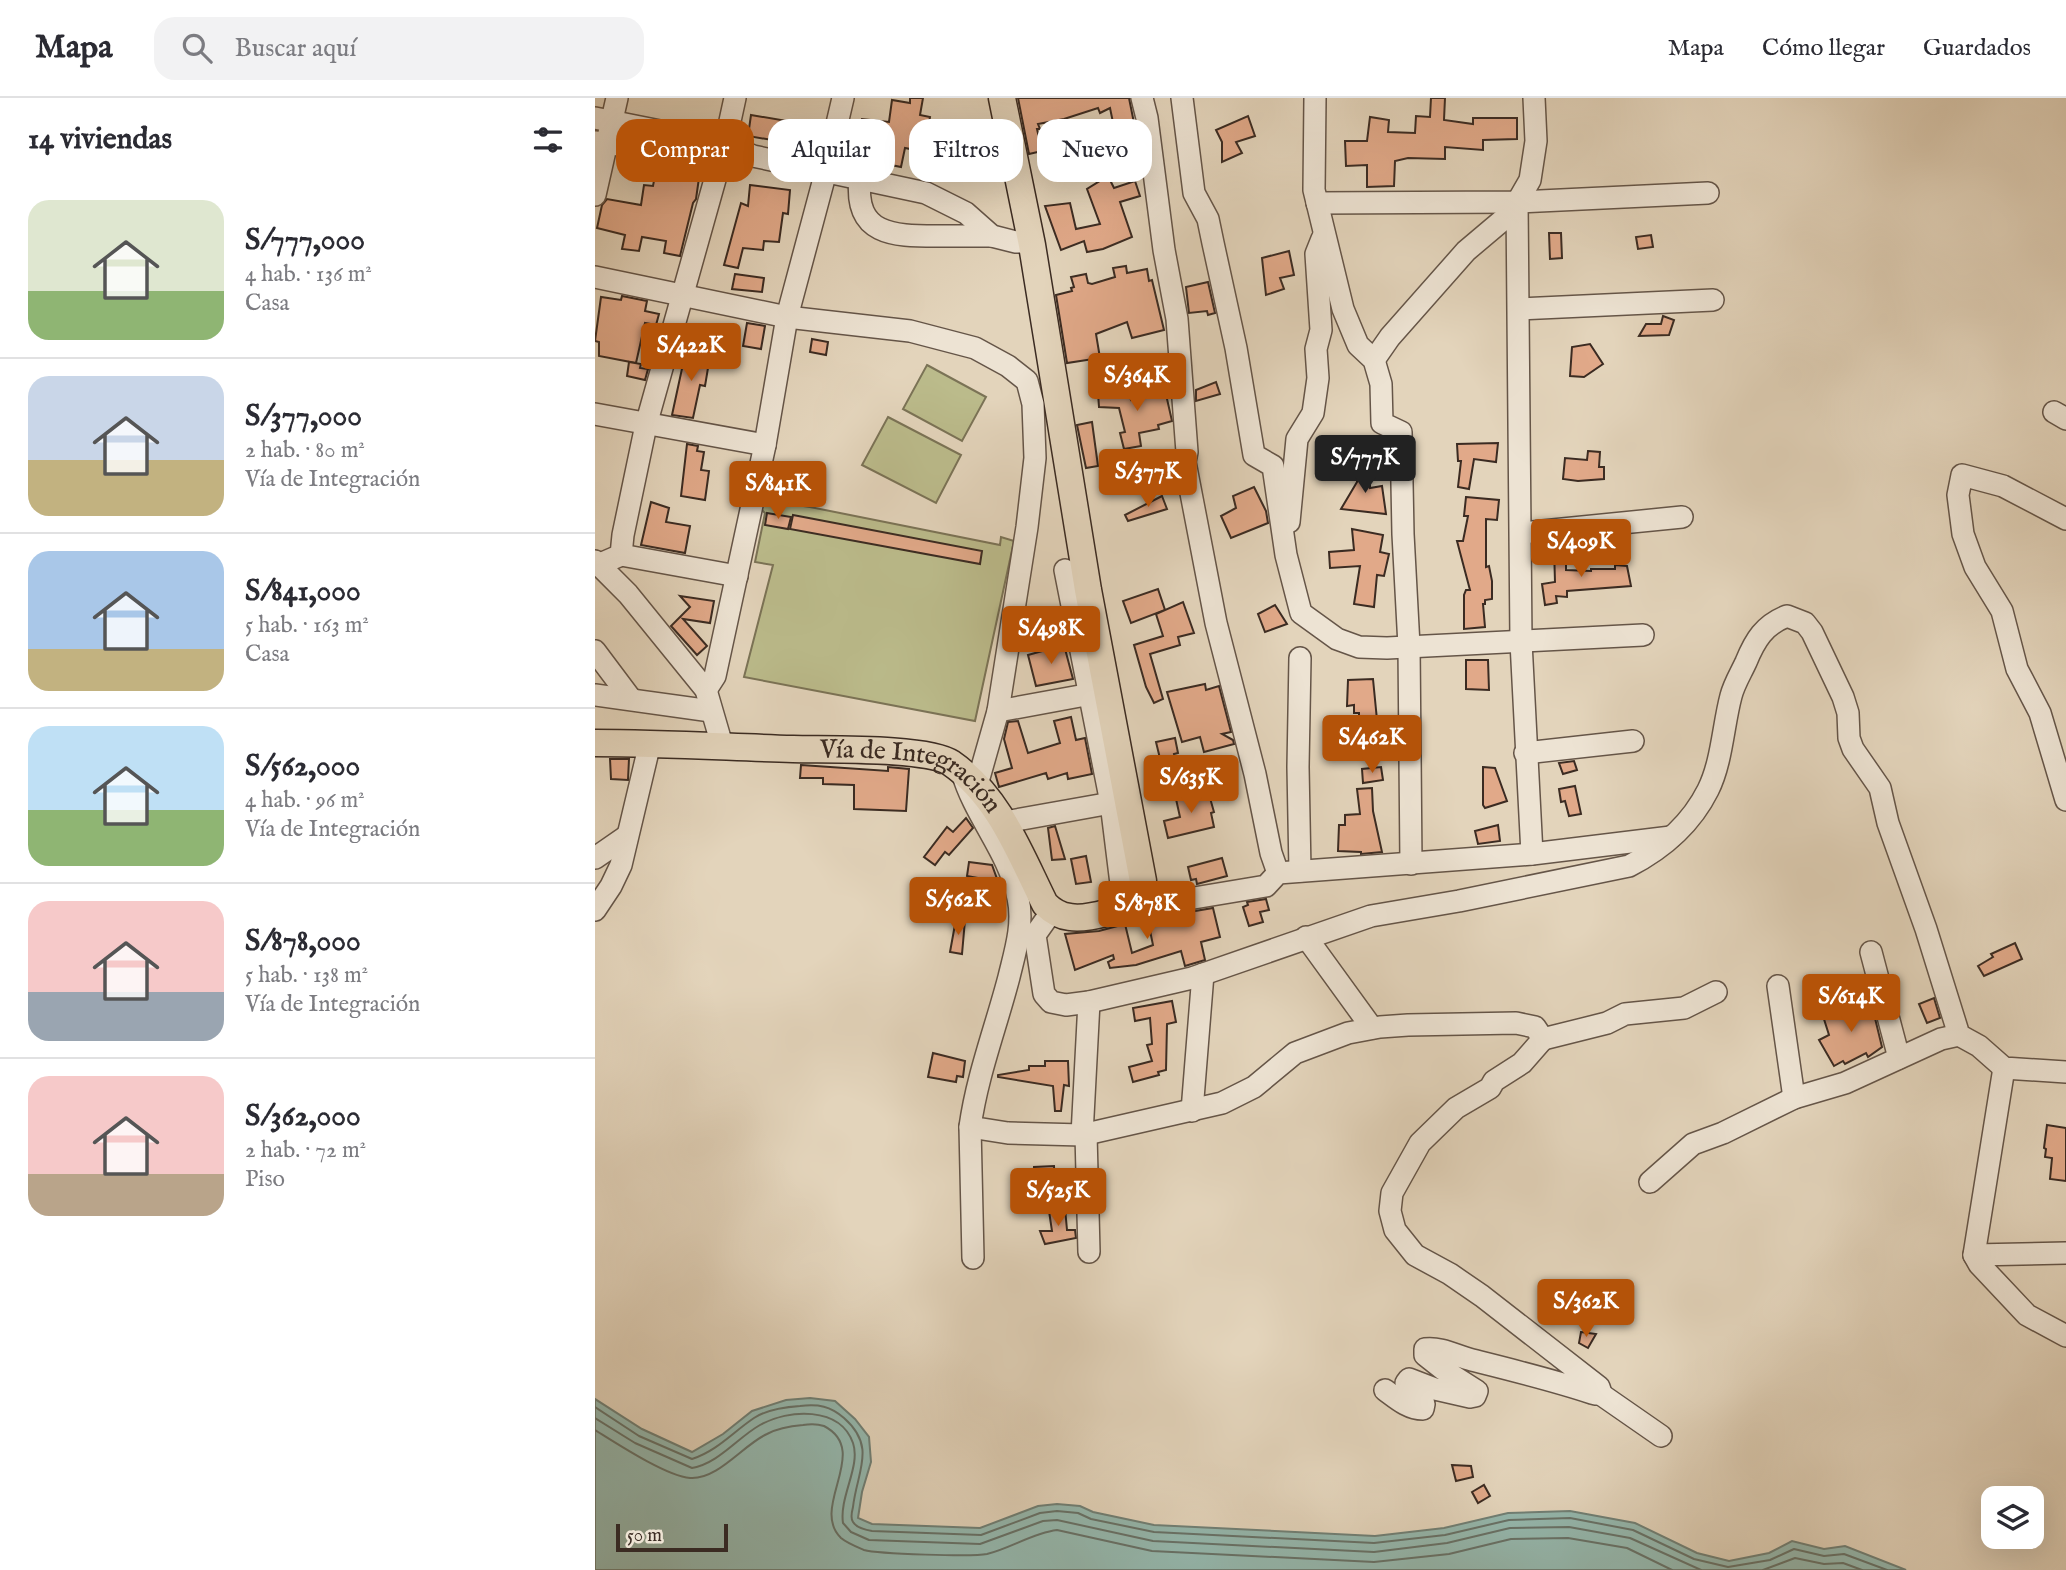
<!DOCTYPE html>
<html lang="es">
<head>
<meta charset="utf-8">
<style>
	:root { --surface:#fff; --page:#f2f2f3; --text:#2b2b33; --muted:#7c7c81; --line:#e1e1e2; --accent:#b45309 }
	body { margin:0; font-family:"IM FELL English",serif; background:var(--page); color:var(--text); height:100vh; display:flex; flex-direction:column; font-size:26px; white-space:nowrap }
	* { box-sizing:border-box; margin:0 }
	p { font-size:23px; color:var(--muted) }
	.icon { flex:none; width:38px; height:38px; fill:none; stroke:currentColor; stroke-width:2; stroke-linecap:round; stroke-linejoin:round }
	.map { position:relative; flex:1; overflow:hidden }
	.sheet { display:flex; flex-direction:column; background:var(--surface); width:595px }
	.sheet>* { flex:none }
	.hud { position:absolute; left:21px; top:21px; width:665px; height:63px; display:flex; gap:14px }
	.fabs { position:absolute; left:1386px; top:1388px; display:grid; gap:14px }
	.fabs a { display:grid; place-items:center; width:63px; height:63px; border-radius:14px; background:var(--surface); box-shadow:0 7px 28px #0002; font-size:35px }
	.scale { position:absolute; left:21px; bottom:18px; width:112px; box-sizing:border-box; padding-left:7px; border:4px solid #3b2b22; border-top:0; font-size:19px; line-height:24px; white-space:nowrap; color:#3b2b22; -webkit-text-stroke:5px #ede3d3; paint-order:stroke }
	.price { position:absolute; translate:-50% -60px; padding:0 16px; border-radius:7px; background:var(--accent); color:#fff; font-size:23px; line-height:46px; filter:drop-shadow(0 2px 4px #0008) }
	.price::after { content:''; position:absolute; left:50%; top:42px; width:21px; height:16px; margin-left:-10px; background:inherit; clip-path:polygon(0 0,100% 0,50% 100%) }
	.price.on { background:#222; color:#fff }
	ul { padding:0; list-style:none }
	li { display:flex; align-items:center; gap:21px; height:175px; padding:0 28px }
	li+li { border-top:2px solid var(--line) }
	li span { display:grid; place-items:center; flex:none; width:196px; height:140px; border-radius:21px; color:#555 }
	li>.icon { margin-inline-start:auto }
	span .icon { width:84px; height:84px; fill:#fffc; stroke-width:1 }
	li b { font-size:30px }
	h2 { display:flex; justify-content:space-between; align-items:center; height:84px; padding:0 28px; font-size:30px }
	.chip { padding:0 24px; border-radius:21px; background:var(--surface); box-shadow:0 7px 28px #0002; font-size:24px; line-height:63px }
	.chip.on { background:var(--accent); color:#fff }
	header { display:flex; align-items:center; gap:42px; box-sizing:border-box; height:98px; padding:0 35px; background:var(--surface); border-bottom:2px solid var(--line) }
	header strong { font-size:33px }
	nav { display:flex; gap:38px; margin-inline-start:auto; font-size:24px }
	.search { width:490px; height:63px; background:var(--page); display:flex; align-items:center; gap:18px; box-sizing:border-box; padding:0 24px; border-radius:21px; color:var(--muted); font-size:26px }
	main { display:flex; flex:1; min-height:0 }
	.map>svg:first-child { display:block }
</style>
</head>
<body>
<header>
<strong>Mapa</strong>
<div class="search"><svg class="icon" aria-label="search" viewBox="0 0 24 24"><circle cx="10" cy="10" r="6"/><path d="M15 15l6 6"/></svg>Buscar aquí</div>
<nav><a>Mapa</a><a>Cómo llegar</a><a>Guardados</a></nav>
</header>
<main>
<section class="sheet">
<h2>14 viviendas<svg class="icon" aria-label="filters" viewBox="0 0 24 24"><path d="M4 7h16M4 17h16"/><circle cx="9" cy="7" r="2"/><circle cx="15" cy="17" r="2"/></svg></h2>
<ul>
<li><span style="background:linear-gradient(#dfe7d0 65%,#8fb573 0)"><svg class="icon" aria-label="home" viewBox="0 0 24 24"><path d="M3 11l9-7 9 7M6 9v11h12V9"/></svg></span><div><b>S/777,000</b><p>4 hab. · 136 m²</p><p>Casa</p></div></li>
<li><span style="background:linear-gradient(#c9d6e8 60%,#c2b280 0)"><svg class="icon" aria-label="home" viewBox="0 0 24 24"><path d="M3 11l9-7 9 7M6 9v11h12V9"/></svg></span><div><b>S/377,000</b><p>2 hab. · 80 m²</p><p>Vía de Integración</p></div></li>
<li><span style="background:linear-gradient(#a9c7e8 70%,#c2b280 0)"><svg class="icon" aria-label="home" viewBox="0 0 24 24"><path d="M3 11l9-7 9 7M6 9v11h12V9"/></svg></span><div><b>S/841,000</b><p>5 hab. · 163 m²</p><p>Casa</p></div></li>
<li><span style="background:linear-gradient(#bfe0f5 60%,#8fb573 0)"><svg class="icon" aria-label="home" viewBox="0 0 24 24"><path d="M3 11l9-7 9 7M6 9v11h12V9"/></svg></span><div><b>S/562,000</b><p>4 hab. · 96 m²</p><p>Vía de Integración</p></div></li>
<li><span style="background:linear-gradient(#f6c9c9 65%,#9aa5b1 0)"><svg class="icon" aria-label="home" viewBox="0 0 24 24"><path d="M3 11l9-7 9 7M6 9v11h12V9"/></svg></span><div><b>S/878,000</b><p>5 hab. · 138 m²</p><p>Vía de Integración</p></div></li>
<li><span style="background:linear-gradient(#f6c9c9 70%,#b9a48a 0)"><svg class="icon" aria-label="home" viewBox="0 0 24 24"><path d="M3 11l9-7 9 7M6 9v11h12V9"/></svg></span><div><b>S/362,000</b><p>2 hab. · 72 m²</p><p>Piso</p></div></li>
</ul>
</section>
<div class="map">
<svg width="1471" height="1472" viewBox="0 0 1471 1472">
	<rect width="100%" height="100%" fill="#e3d4bb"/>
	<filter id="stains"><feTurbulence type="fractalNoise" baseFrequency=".00286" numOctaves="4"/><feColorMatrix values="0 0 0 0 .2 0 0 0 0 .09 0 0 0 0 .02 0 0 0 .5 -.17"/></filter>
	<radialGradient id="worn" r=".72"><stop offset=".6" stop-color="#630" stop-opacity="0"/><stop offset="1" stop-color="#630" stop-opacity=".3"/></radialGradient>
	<!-- green -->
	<g fill="#bbbb8b" stroke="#7b7356" stroke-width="2">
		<polygon points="332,267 391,299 367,343 308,311"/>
		<polygon points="293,319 366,357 341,405 267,367"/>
		<polygon points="173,400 181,404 215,409 405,447 406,439 419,443 380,623 149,579 178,467 160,464 170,415 164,409 165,403"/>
	</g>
	<!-- water -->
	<polygon fill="#95b8ae" stroke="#718076" stroke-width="2" points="215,1300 240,1303 260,1321 274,1339 276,1364 267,1394 263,1420 277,1426 385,1430 443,1408 462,1406 485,1408 498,1414 559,1427 780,1438 849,1430 913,1415 975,1413 1040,1425 1102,1455 1134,1463 1174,1455 1197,1443 1229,1451 1250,1448 1311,1472 0,1472 0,1301 47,1331 97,1354 128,1336 157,1313 191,1302"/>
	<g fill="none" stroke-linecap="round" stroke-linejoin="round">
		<!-- shore -->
		<g stroke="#687268" stroke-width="2">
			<path d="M0,1309l44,29 53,23c25,-8 41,-27 62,-41 12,-8 32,-11 46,-12 19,-2 30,0 44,12 33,29 13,53 9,89 -1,4 -3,11 0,15 3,5 13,8 19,9l109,4 59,-22 17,-2 21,2 13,6 63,13 220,11 71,-8 64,-15 61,-2 63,12 61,29 34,8 42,-7 24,-11 30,7 20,-2 43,16"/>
			<path d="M0,1320l40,25 57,25c27,-5 45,-30 68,-43 28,-16 80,-19 93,18 8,23 -14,54 -10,80l8,9 18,8 111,4 63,-23 14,-1 96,21 221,11 73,-9 63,-15 59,-1 61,11 71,32"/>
			<path d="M0,1332c21,13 71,46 95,48 28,2 54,-34 77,-44 11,-6 24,-8 36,-9 6,-1 15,-1 21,1 48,25 -15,81 17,112 6,5 16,9 23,12 14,4 109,7 123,4 24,-6 46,-21 70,-24l95,21 222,11 75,-8 62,-15 57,-1 59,10 45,22"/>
			<polyline points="1168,1472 1200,1460 1229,1466 1248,1465 1267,1472"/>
		</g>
	</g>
	<!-- building -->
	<g fill="#e1a989" stroke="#3b2b22" stroke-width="2">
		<polygon points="315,0 328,0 325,17 335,19 333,31 339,32 335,55 310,50 306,69 286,65 285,67 268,62 269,54 262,53 267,21 294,24 297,2 315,5"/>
		<polygon points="423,0 534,0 541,35 521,39 515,10 505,15 503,10 469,21 443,26 445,31 442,31 447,53 434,56"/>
		<polygon points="836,0 850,0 849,22 878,26 878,20 922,20 922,41 888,42 888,52 850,49 850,61 813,60 800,63 799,88 772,89 772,67 751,68 750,43 772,43 775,19 794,22 793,34 820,35 821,18 835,19"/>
		<polygon points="156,17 198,24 195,45 153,38"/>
		<polygon points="653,18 660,38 641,44 647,55 627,64 627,44 621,32"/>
		<polygon points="368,52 379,52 379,67 367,66"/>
		<polygon points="62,67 105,73 101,101 98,105 85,158 69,155 71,143 47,139 44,153 27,151 30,137 2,130 7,107 12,101 46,107 49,87 58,88"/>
		<polygon points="513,78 519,90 540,83 545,98 525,104 537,139 508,151 492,154 489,143 466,152 450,108 475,105 481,131 505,126 492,91"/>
		<polygon points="155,87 195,92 193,116 188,115 184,144 169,143 168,152 148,150 143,170 129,167 146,105 153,108"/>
		<polygon points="954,135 966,135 967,160 955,161"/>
		<polygon points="1056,137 1058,149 1043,151 1041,139"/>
		<polygon points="694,153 699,177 685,180 689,191 671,197 667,160"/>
		<polygon points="531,168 532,175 552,171 554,183 557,182 569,232 537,240 532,224 501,236 505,260 472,265 461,197 477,193 476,190 479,189 476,179 491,176 493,185 497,186 520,179 518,170"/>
		<polygon points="140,176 169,180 167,194 137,191"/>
		<polygon points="613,184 620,215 613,217 612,213 594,215 591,189"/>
		<polygon points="27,198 52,203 50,213 64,216 61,227 50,225 41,265 4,258 4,244 0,243 6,199 26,202"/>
		<polygon points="1068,218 1079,222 1074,237 1044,238 1051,226 1066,226"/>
		<polygon points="152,225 170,228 166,251 148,248"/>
		<polygon points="217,241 233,244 231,257 215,254"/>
		<polygon points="995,246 1008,266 989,279 975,278 977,249"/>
		<polygon points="91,252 112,255 111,263 114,264 110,288 105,287 98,320 77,317"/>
		<polygon points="34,264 46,266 45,270 53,271 50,282 32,278"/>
		<polygon points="621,284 625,296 601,303 601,292"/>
		<polygon points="533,290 536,302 570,292 577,323 563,327 564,331 544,335 546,348 529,351 525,335 530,334 524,310 504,309 503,295"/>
		<polygon points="497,324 503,368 491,370 482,327"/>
		<polygon points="903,345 901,364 879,361 874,391 863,389 866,363 863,363 862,346"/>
		<polygon points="92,346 103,348 102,353 109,354 106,372 114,373 110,402 86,398"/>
		<polygon points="993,353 1005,354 1004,369 1009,369 1009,381 983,383 968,381 970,360 992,362"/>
		<polygon points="762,369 775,369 775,390 787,388 791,416 746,411 762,384"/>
		<polygon points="659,389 671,413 673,425 636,440 626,418 641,410 638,398"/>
		<polygon points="567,398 572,411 533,423 530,417"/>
		<polygon points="871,399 904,402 902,422 891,421 891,469 894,468 897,483 897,501 890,502 890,506 888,506 890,529 869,531 869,497 871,492 875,492 862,443 868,443 873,418 869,418"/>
		<polygon points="56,404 74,410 71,424 95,428 90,455 46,447"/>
		<polygon points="172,415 196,419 193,431 170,427"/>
		<polygon points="198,417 387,453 385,466 195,431"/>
		<polygon points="757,431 788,437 785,454 794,456 789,478 782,477 779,509 759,506 765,468 735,470 734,454 759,452"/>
		<polygon points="971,448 971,472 996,473 996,471 1020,471 1020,467 1032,468 1036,488 972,493 972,499 961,498 962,505 950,507 947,486 960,484 959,449"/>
		<polygon points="563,491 570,512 536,525 528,503"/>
		<polygon points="85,498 119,503 115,525 88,521 112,548 102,557 76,528 95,509"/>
		<polygon points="588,504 599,535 583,539 585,547 555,556 568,601 559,605 551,589 539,547 568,538 561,516"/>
		<polygon points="680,507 692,526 670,534 663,516"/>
		<polygon points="469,547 478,581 441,588 433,557"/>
		<polygon points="871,562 893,562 894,592 871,591"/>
		<polygon points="778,581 782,622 764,621 764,615 759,615 759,607 752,608 753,582"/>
		<polygon points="610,586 611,592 624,588 636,634 627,636 638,642 639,646 609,654 605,639 587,644 572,594"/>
		<polygon points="476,619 481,642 490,640 497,676 473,681 472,675 453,681 451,675 404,689 400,675 417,670 409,641 413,624 423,623 433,655 465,645 459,623"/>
		<polygon points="580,640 583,655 579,656 583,674 569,677 561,644"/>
		<polygon points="15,661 34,661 33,682 16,681"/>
		<polygon points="979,663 982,672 968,676 964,665"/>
		<polygon points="206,667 293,673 293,669 314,671 311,713 259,711 259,687 228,686 228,680 205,680"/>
		<polygon points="786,669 788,682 768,685 767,671"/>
		<polygon points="888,669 900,670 912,703 890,710 888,707"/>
		<polygon points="980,688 986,716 974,718 970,703 966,704 964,691"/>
		<polygon points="777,690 778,713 787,754 766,756 766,754 743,753 744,727 750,727 750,717 765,716 762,691"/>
		<polygon points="613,693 619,714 616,715 619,729 573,740 569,723 585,719 581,701"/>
		<polygon points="371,720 378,730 354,757 350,754 340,767 329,759 352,729 358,734"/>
		<polygon points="903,727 905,743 883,746 880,733"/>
		<polygon points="460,728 470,761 457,762 453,730"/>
		<polygon points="491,758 496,784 481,786 476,761"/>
		<polygon points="627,760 632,778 602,786 601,781 596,782 593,769"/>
		<polygon points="374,764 397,767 410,803 388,781 372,778"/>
		<polygon points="671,801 674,812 665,814 668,824 654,828 648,809 653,807 652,804"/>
		<polygon points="618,810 625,839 606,844 610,862 590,868 586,853 541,867 515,870 513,864 519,861 518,857 480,872 470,836 504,833 530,826 537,855 558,847 552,818 565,819"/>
		<polygon points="361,821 370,822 367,856 355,854"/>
		<polygon points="1420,845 1427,861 1389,878 1383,868 1398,859 1396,856"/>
		<polygon points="1268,900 1269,914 1278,912 1287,949 1273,959 1271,955 1250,966 1248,963 1239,968 1224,942 1234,937 1228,918"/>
		<polygon points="1339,900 1345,920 1332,925 1324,906"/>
		<polygon points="577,903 581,924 572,926 571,972 563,974 564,977 538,984 534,969 557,963 552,947 557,946 555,920 540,923 538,910"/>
		<polygon points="338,955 370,963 368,979 362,978 361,984 333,979"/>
		<polygon points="450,963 473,963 474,988 469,987 466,1013 460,1013 458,988 403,979 403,977 434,972 434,968 450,968"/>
		<polygon points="1452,1027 1471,1030 1471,1083 1455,1081 1457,1060 1450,1059 1451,1051 1449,1050"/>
		<polygon points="459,1068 460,1088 438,1090 439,1069"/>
		<polygon points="470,1110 472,1132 480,1132 481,1140 450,1146 445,1133 457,1133 454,1113"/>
		<polygon points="986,1234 1001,1236 993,1250 984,1245"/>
		<polygon points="857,1367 876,1368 878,1379 861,1383"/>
		<polygon points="889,1387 895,1398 883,1405 877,1394"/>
	</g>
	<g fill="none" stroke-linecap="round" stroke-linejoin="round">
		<defs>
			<g id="minor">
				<polyline points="547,0 552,20 569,152 582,221 592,354 590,364 621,525 660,676 676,755 683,775"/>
				<polyline points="587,0 599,95 613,121 618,145 641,250 659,357 678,368 691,457 706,515 742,541 764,549 792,550 1048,537"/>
				<polyline points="720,0 719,92 748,211 763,247 779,262 786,286 787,325 806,334 808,436 814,548 816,766"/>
				<polyline points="0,20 130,46 158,58 331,95 371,115 397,138 421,144 436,144"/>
				<polyline points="0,44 126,60 139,59"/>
				<path d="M265,81c-6,56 33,57 76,57 19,0 37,0 56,0"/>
				<polyline points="0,97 22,0"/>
				<polyline points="922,104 926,544 937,756"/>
				<polyline points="722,105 922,104 1113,95"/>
				<polyline points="0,179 192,219 315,233 380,250 413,268 432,283 438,306 440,360 432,429 403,613 382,687"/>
				<polyline points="924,211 1118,202"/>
				<polyline points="779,262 795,239 871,153 916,115 935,82 941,43 939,0"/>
				<polyline points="1459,314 1471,321"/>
				<polyline points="0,316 170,347"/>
				<polyline points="1471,421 1408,388 1367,377 1363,397 1368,436 1380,469 1407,513 1422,571 1445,615 1471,702"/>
				<polyline points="694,424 702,341 718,315 723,280 721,251 726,232 721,156 727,141"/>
				<polyline points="927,435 1087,419"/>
				<polyline points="26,457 142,478"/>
				<polyline points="0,463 33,496 111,592 127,647"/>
				<polyline points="3,467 26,457 28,437 51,327 130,46 140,0"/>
				<polyline points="470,472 516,705 529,810"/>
				<polyline points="0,553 36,601"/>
				<polyline points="111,592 120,578 170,347 192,219 230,77 248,0"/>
				<polyline points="0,597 116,613"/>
				<polyline points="403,613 496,596"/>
				<polyline points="930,655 1038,643"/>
				<path d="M367,674c13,45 47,80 56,126 6,26 -3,54 -9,79 -13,50 -32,99 -39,150l38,6 74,2 140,-32 32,-16 41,-34 53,-20 32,-6 28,-2 108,-2 19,4 8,12 -21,24 -28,18 -4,7 -34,20 -36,35 -28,50 -2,18 5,19 20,25 35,19 32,22 117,91 1,3 -4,4 -4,-1c-39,-13 -80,-23 -120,-33 -16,-4 -30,-13 -47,-11v6l19,15 33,21 -2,5 -5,1 -35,-8 -26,-10 -3,4 18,21 -1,5c-15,0 -27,-11 -38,-19"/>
				<polyline points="410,724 516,705"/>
				<polyline points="0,760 32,738"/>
				<polyline points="705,773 703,669 705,560"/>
				<polyline points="546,800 563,806 671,788 683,775 937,756 1076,739"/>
				<polyline points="0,812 16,788 26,767 55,645"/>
				<path d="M457,813l-17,24 9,59 7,8 15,3 23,-3 103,-24 179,-62 88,-15 170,-35c33,-17 62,-42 79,-76 14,-28 15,-64 23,-94 3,-12 10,-23 15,-34 9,-22 18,-37 41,-46l18,7 7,9 31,65 5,16 1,25 4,11 27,39 8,35 38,106 33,106 20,11 25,22 62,4"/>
				<polyline points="711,839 777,930"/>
				<polyline points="1276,854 1304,960"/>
				<polyline points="1183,888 1199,1000"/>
				<polyline points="948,941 1012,925 1030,916 1089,910 1121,894"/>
				<polyline points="1409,970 1379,1157 1384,1166 1432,1217 1471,1238"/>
				<polyline points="597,1013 608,876"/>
				<polyline points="375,1029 378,1160"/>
				<polyline points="491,1036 494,1154"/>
				<polyline points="487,1037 494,904"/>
				<polyline points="1055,1084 1098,1046 1128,1035 1199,1000 1250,985 1346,941 1364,937"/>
				<polyline points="1379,1157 1471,1155"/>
				<polyline points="1004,1295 1066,1338"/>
			</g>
			<g id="major">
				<path id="s1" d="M0,645c66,0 132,4 198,6 33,1 135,-2 158,14 48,33 69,91 94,141 7,7 14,12 25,13 16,3 59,-8 71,-19l2,-17 -55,-291 -56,-345 -30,-147"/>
			</g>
		</defs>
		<!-- minor casing -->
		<use href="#minor" stroke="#655548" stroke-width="24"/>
		<!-- major casing -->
		<use href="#major" stroke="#3b2b22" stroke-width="29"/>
		<!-- minor -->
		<use href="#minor" stroke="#ede3d3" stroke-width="21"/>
		<!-- major -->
		<use href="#major" stroke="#e3d4bb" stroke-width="26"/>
	</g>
	<g text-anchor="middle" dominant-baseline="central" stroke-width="6" stroke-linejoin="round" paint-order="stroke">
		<!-- street labels -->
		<g font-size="26" fill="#3b2b22" stroke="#ede3d3">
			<text stroke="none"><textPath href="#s1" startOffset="324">Vía de Integración</textPath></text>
		</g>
	</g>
	<rect width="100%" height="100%" filter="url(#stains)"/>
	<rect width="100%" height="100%" fill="url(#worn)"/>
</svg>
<div class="fabs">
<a><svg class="icon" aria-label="layers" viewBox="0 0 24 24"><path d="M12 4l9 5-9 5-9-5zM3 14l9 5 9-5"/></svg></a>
</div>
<div class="scale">50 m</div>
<b class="price" style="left:96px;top:285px">S/422K</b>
<b class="price" style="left:542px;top:315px">S/364K</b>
<b class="price on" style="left:770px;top:397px">S/777K</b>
<b class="price" style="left:553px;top:411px">S/377K</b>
<b class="price" style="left:183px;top:423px">S/841K</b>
<b class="price" style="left:986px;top:481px">S/409K</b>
<b class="price" style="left:456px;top:568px">S/498K</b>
<b class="price" style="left:777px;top:677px">S/462K</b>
<b class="price" style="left:596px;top:717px">S/635K</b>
<b class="price" style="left:363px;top:839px">S/562K</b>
<b class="price" style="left:552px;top:843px">S/878K</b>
<b class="price" style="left:1256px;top:936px">S/614K</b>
<b class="price" style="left:463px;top:1130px">S/525K</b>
<b class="price" style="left:991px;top:1241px">S/362K</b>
<div class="hud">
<a class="chip on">Comprar</a>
<a class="chip">Alquilar</a>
<a class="chip">Filtros</a>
<a class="chip">Nuevo</a>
</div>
</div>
</main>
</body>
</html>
